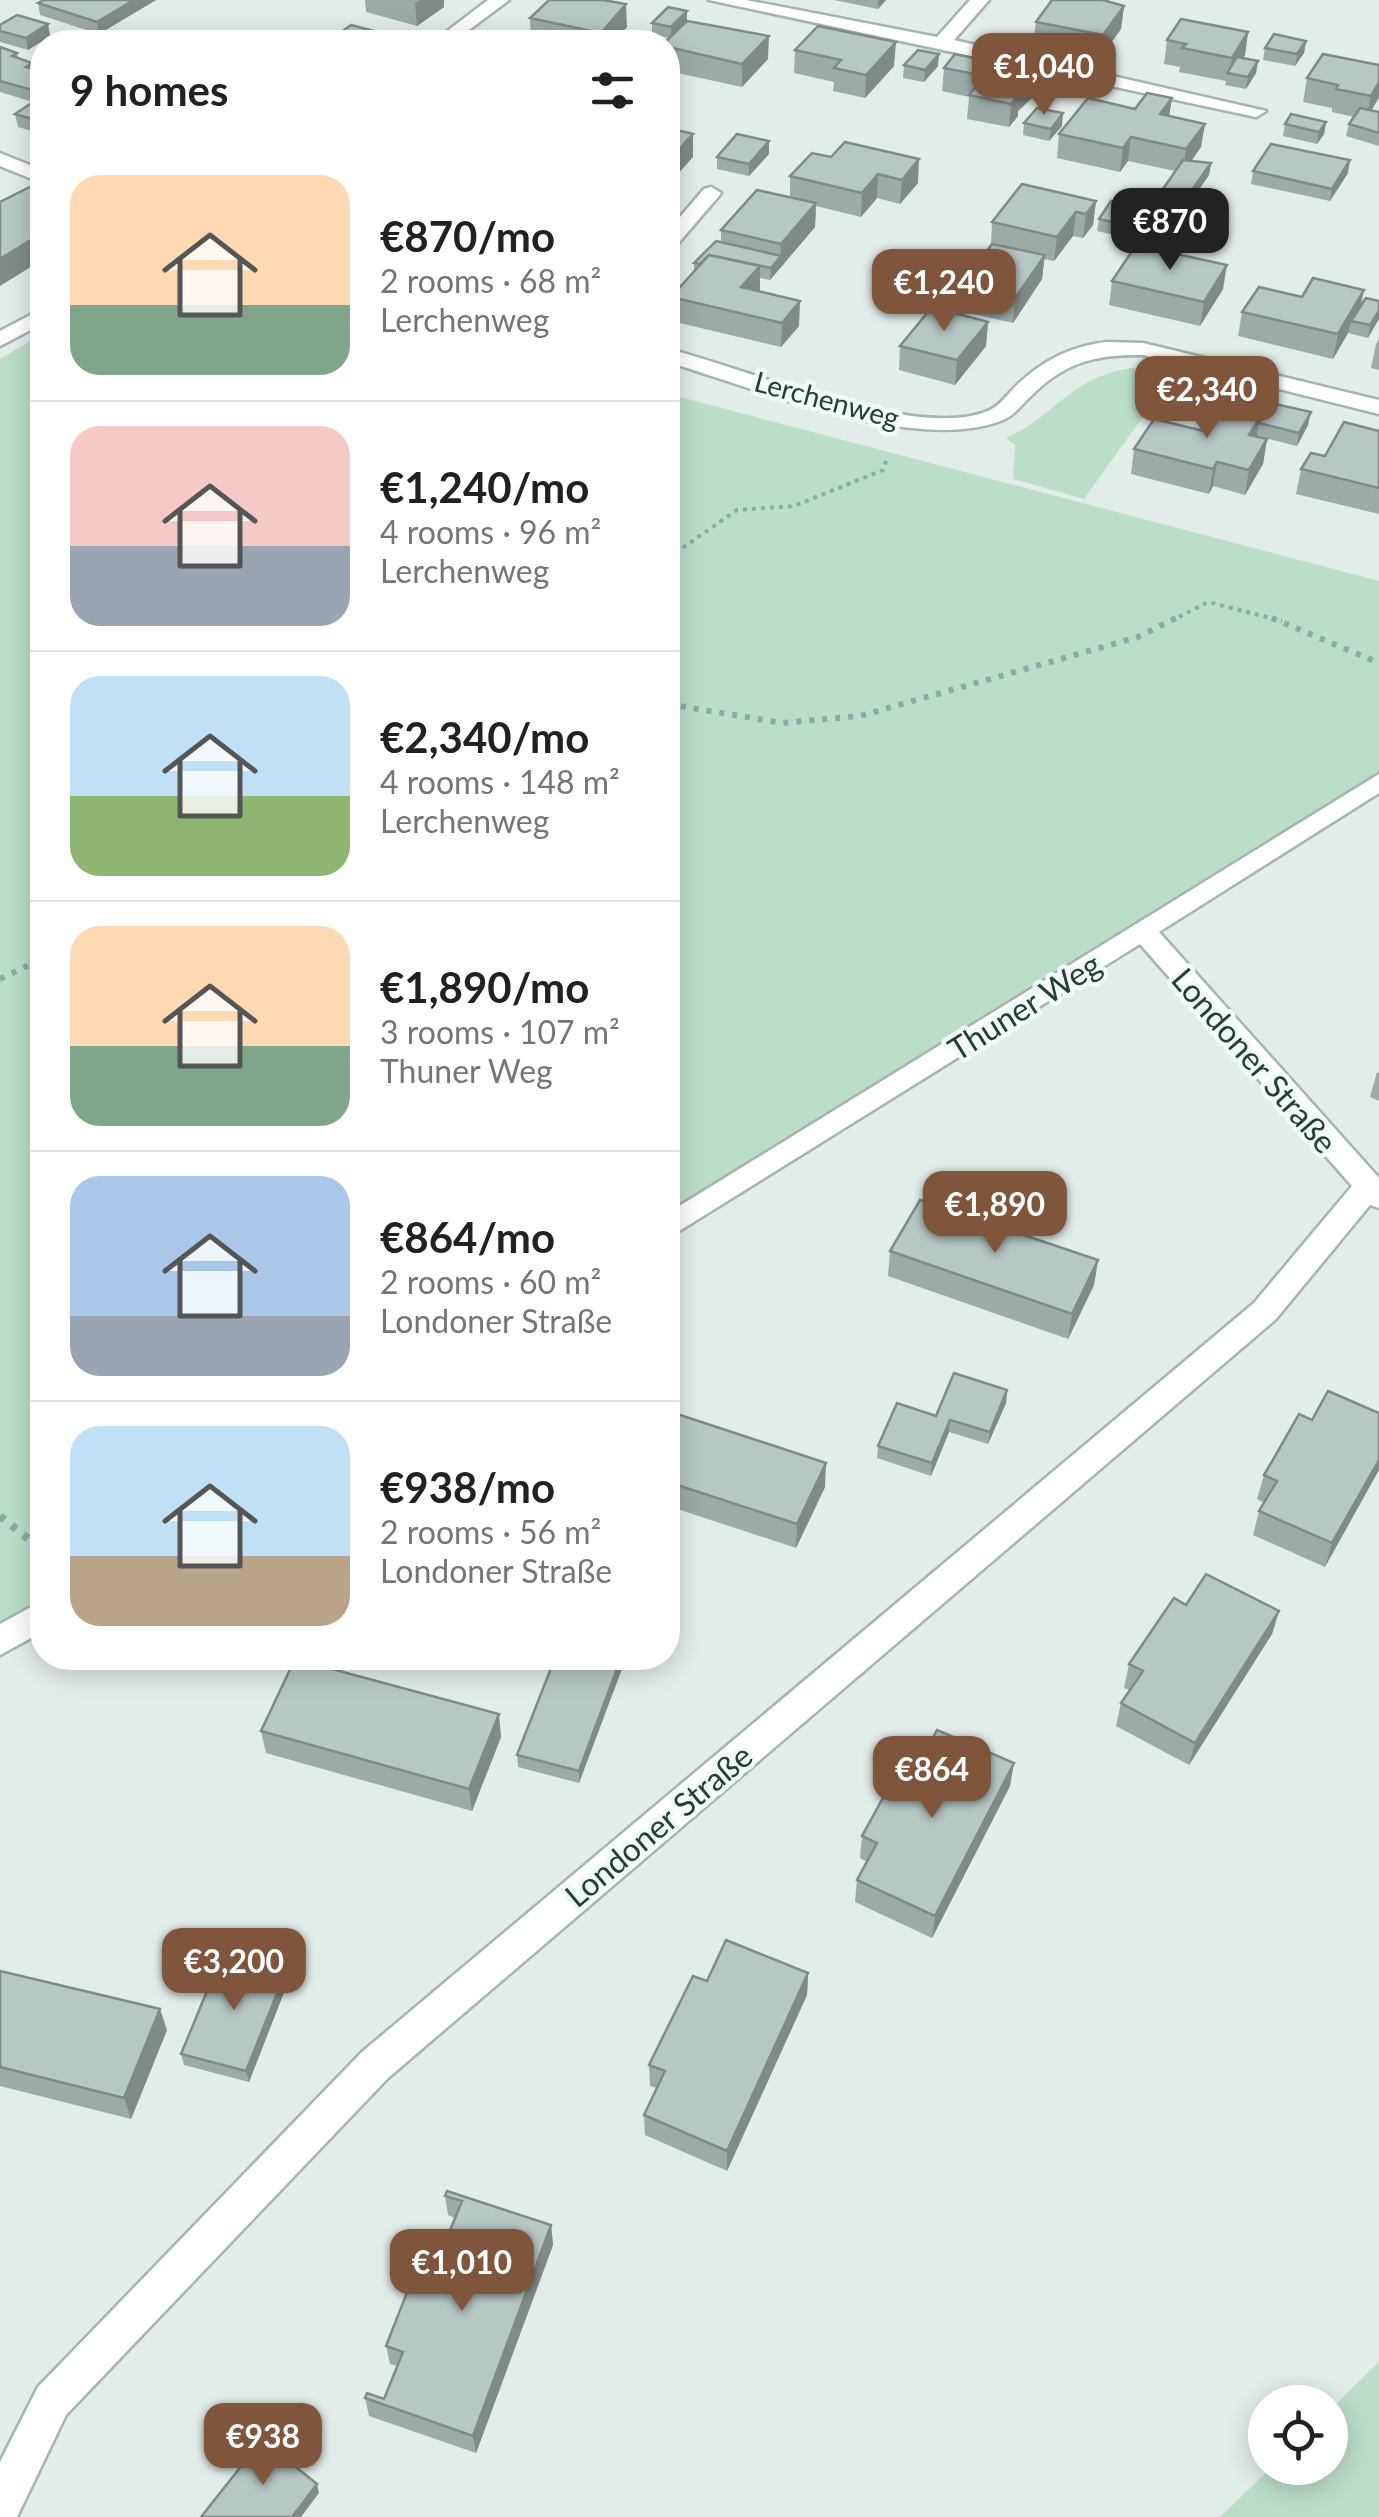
<!DOCTYPE html>
<html lang="en">
<head>
<meta charset="utf-8">
<style>
	:root { --surface:#fff; --page:#f6f6f6; --text:#202124; --muted:#757577; --line:#e0e0e0; --accent:#7f553c }
	body { margin:0; font-family:Lato,sans-serif; background:var(--page); color:var(--text); height:100vh; display:flex; flex-direction:column; font-size:38px; white-space:nowrap }
	* { box-sizing:border-box; margin:0 }
	p { font-size:32px; color:var(--muted) }
	.icon { flex:none; width:55px; height:55px; fill:none; stroke:currentColor; stroke-width:2; stroke-linecap:round; stroke-linejoin:round }
	.map { position:relative; flex:1; overflow:hidden }
	.details { position:absolute; left:30px; top:30px; width:650px; height:1640px; display:flex; flex-direction:column; background:var(--surface); border-radius:40px; box-shadow:0 5px 25px #0003 }
	.details>* { flex:none }
	.tools { position:absolute; left:1248px; top:2385px; display:grid; gap:20px }
	.tools a { display:grid; place-items:center; width:100px; height:100px; border-radius:50%; background:var(--surface); box-shadow:0 5px 25px #0003; font-size:50px }
	.price { position:absolute; translate:-50% -85px; padding:0 22px; border-radius:20px; background:var(--accent); color:#fff; font-size:32px; line-height:65px; filter:drop-shadow(0 2px 5px #0008) }
	.price::after { content:''; position:absolute; left:50%; top:60px; width:30px; height:22px; margin-left:-15px; background:inherit; clip-path:polygon(0 0,100% 0,50% 100%) }
	.price.on { background:#222; color:#fff }
	ul { padding:0; list-style:none }
	li { display:flex; align-items:center; gap:30px; height:250px; padding:0 40px }
	li+li { border-top:2px solid var(--line) }
	li span { display:grid; place-items:center; flex:none; width:280px; height:200px; border-radius:30px; color:#555 }
	li>.icon { margin-inline-start:auto }
	span .icon { width:120px; height:120px; fill:#fffc; stroke-width:1 }
	li b { font-size:42px }
	h2 { display:flex; justify-content:space-between; align-items:center; height:120px; padding:0 40px; font-size:42px }
	.map>svg:first-child { display:block }
</style>
</head>
<body>
<div class="map">
<svg width="1379" height="2517" viewBox="0 0 1379 2517">
	<rect width="100%" height="100%" fill="#e2ece9"/>
	<!-- green -->
	<g fill="#bbdec9">
		<polygon points="42,334 42,1604 0,1631 0,359"/>
		<path d="M1131,368l41,8 -88,123 -71,-20 2,-34 -9,-7c52,-23 62,-60 125,-70z"/>
		<polygon points="668,394 1379,581 1379,781 668,1221"/>
		<polygon points="1379,2362 1379,2517 1220,2517 1271,2468 1330,2468 1330,2410"/>
	</g>
	<g fill="none" stroke-linecap="round" stroke-linejoin="round">
		<defs>
			<g id="minor">
				<polygon points="488,0 509,0 453,42 433,42"/>
				<polygon points="709,0 746,0 937,37 970,0 989,0 954,40 1266,111 1256,117"/>
				<polygon points="0,153 42,170 42,183 0,166"/>
				<polygon points="711,187 721,193 718,197 675,247 668,249 668,231 704,189"/>
				<polygon points="42,309 42,324 0,346 0,331"/>
				<path d="M1107,342l36,1 236,57v14l-236,-59c-46,-1 -78,7 -111,40 -9,8 -17,20 -29,25 -85,35 -249,-32 -335,-58v-13c75,18 251,94 322,61 11,-5 19,-18 28,-26 26,-24 53,-38 89,-42z"/>
				<polygon points="1379,774 1379,793 1159,932 1379,1178 1379,1208 1370,1205 1276,1319 388,2078 66,2415 17,2517 0,2517 0,2462 38,2387 362,2052 1254,1303 1352,1186 1140,944 668,1238 668,1213"/>
				<polygon points="42,1601 42,1632 0,1655 0,1624"/>
			</g>
		</defs>
		<!-- minor casing -->
		<use href="#minor" stroke="#a5b4b1" stroke-width="5"/>
		<!-- path-far2 -->
		<g stroke="#82b0a8" stroke-width="4" stroke-dasharray="4 5" stroke-linecap="butt">
			<polyline points="668,558 737,510 794,506 883,470 888,456"/>
			<polyline points="1171,621 1208,602 1282,621"/>
		</g>
		<!-- path-far1 -->
		<g stroke="#82b0a8" stroke-width="6" stroke-dasharray="5 8" stroke-linecap="butt">
			<polyline points="1272,618 1379,663"/>
			<polyline points="668,704 782,723 860,716 1138,637 1176,618"/>
			<polyline points="0,979 42,959"/>
		</g>
		<!-- path -->
		<polyline stroke="#82b0a8" stroke-width="8" stroke-dasharray="6 9" stroke-linecap="butt" points="0,1516 42,1550"/>
		<!-- minor -->
		<use href="#minor" fill="#fff" fill-rule="evenodd"/>
	</g>
	<!-- wall -->
	<g fill="#9daba8">
		<polygon points="44,0 156,0 99,34 40,15 38,3"/>
		<polygon points="365,0 444,0 444,7 417,26 366,12"/>
		<polygon points="834,0 886,0 878,9"/>
		<polygon points="1124,6 1121,29 1100,58 1033,45 1036,22"/>
		<polygon points="530,18 627,27 613,42 539,42 531,41"/>
		<polygon points="687,21 768,59 742,87 668,71 668,42 670,38 652,35 652,23"/>
		<polygon points="48,24 50,36 28,50 0,42 0,25"/>
		<polygon points="1248,32 1245,55 1243,58 1258,61 1256,73 1246,89 1225,85 1226,81 1179,72 1180,67 1164,64 1167,40"/>
		<polygon points="1306,41 1304,53 1295,66 1263,60 1265,48"/>
		<polygon points="0,47 17,53 18,58 32,63 33,69 42,71 42,134 18,127 15,114 33,102 0,92"/>
		<polygon points="795,50 894,66 865,98 833,91 834,82 794,73"/>
		<polygon points="955,54 1034,96 1018,111 1018,116 1009,127 967,119 969,97 942,91 944,68"/>
		<polygon points="904,65 938,66 924,82 903,78"/>
		<polygon points="1379,65 1372,110 1379,112 1379,146 1346,136 1349,124 1354,117 1332,112 1332,108 1303,102 1307,78"/>
		<polygon points="1172,98 1169,116 1201,147 1191,161 1211,163 1209,175 1187,207 1161,201 1163,189 1175,171 1128,161 1120,172 1057,158 1059,134"/>
		<polygon points="1326,122 1324,134 1317,144 1283,136 1285,124"/>
		<polygon points="1024,123 1062,126 1049,141 1023,135"/>
		<polygon points="812,153 918,183 900,204 877,198 861,217 816,206 815,227 770,280 760,278 758,291 799,326 781,347 671,321 671,297 694,271 694,263 721,242 721,230 790,197 790,176"/>
		<polygon points="769,154 749,176 717,169 717,157"/>
		<polygon points="1253,171 1348,173 1330,201 1251,184"/>
		<polygon points="1096,201 1093,225 1083,238 1073,236 1054,261 1044,259 1042,279 1013,323 942,307 944,283 974,269 991,246 992,222"/>
		<polygon points="1099,219 1147,222 1135,240 1097,231"/>
		<polygon points="1112,281 1223,289 1200,326 1109,305"/>
		<polygon points="1302,297 1361,305 1379,301 1368,338 1348,333 1333,359 1238,336 1242,312"/>
		<polygon points="988,322 986,346 955,385 899,370 900,346"/>
		<polygon points="1379,339 1379,370 1371,368 1376,344"/>
		<polygon points="1260,417 1259,422 1308,425 1297,446 1257,436 1267,439 1263,464 1245,495 1213,486 1209,494 1131,474 1134,449"/>
		<polygon points="1379,431 1379,514 1296,494 1301,469"/>
		<polygon points="1377,1072 1379,1073 1379,1101 1370,1097"/>
		<polygon points="890,1251 1098,1260 1094,1285 1068,1339 888,1276"/>
		<polygon points="1007,1390 1006,1403 988,1444 949,1432 931,1476 877,1458 878,1446 936,1416"/>
		<polygon points="668,1411 825,1487 796,1548 668,1506"/>
		<polygon points="1379,1413 1325,1567 1253,1535 1259,1511 1264,1503 1257,1499 1264,1475 1312,1420"/>
		<polygon points="1186,1605 1279,1611 1272,1634 1189,1765 1116,1726 1121,1703 1130,1690 1124,1688 1129,1664"/>
		<polygon points="555,1658 623,1658 623,1666 579,1783 518,1767 517,1755"/>
		<polygon points="261,1731 501,1737 472,1811 266,1753"/>
		<polygon points="918,1765 1010,1786 932,1938 855,1902 857,1880 867,1862 860,1858 862,1836"/>
		<polygon points="0,1971 167,2030 131,2119 0,2086"/>
		<polygon points="808,1973 807,1995 727,2171 645,2135 644,2115 657,2088 650,2086 649,2065 707,1981"/>
		<polygon points="288,1982 249,2082 184,2065 181,2054"/>
		<polygon points="445,2196 551,2225 553,2245 476,2453 369,2416 365,2398 384,2399 397,2366 390,2364 386,2346 444,2245 455,2218 448,2215"/>
	</g>
	<!-- shaded-wall -->
	<g fill="#808b88">
		<polygon points="134,0 156,0 99,34 97,22"/>
		<polygon points="420,0 444,0 444,7 417,26 415,3"/>
		<polygon points="878,0 886,0 878,9"/>
		<polygon points="626,4 627,27 613,42 602,42 601,33"/>
		<polygon points="1124,6 1121,29 1100,58 1103,35"/>
		<polygon points="687,11 687,23 671,39 671,27"/>
		<polygon points="48,24 50,36 28,50 26,38"/>
		<polygon points="1248,32 1245,55 1233,74 1229,73 1232,58"/>
		<polygon points="389,35 389,42 378,42"/>
		<polygon points="769,36 768,59 742,87 742,64"/>
		<polygon points="1306,41 1304,53 1295,66 1297,54"/>
		<polygon points="896,42 894,66 865,98 866,75"/>
		<polygon points="939,54 938,66 924,82 925,70"/>
		<polygon points="1258,61 1256,73 1246,89 1248,77"/>
		<polygon points="1036,72 1034,96 1018,111 1018,116 1009,127 1011,104 1016,92"/>
		<polygon points="1379,82 1379,98 1366,119 1371,96"/>
		<polygon points="42,83 42,97 34,102 32,90"/>
		<polygon points="1172,98 1168,122 1160,114"/>
		<polygon points="1063,113 1062,126 1049,141 1051,129"/>
		<polygon points="1326,122 1324,134 1317,144 1319,132"/>
		<polygon points="1205,124 1201,147 1183,173 1186,149"/>
		<polygon points="693,134 693,157 668,185 668,161"/>
		<polygon points="1131,137 1128,161 1120,172 1123,148"/>
		<polygon points="769,141 769,154 749,176 749,164"/>
		<polygon points="919,159 918,183 900,204 902,180"/>
		<polygon points="1350,160 1348,173 1330,201 1332,189"/>
		<polygon points="1211,163 1209,175 1187,207 1189,194"/>
		<polygon points="878,174 877,198 861,217 862,193"/>
		<polygon points="1096,201 1093,225 1083,238 1086,214"/>
		<polygon points="816,203 815,227 770,280 771,268 781,256 781,244"/>
		<polygon points="1149,209 1147,222 1135,240 1136,227"/>
		<polygon points="1076,212 1073,236 1054,261 1057,237"/>
		<polygon points="42,233 42,260 0,286 0,259"/>
		<polygon points="1045,255 1042,279 1013,323 1015,298"/>
		<polygon points="1227,265 1223,289 1200,326 1204,302"/>
		<polygon points="760,266 760,290 741,312 741,287"/>
		<polygon points="1364,290 1359,314 1351,321 1348,333 1333,359 1338,334"/>
		<polygon points="800,301 799,326 781,347 782,323"/>
		<polygon points="1379,311 1379,319 1368,338 1370,325"/>
		<polygon points="988,322 986,346 955,385 957,360"/>
		<polygon points="1311,412 1308,425 1297,446 1299,433"/>
		<polygon points="1260,417 1256,442 1249,435"/>
		<polygon points="1267,439 1263,464 1245,495 1249,470"/>
		<polygon points="1217,462 1213,486 1209,494 1213,469"/>
		<polygon points="1098,1260 1094,1285 1068,1339 1072,1314"/>
		<polygon points="1007,1390 1006,1403 988,1444 990,1432"/>
		<polygon points="950,1420 949,1432 931,1476 932,1463"/>
		<polygon points="1379,1460 1379,1470 1325,1567 1332,1543"/>
		<polygon points="826,1463 825,1487 796,1548 797,1524"/>
		<polygon points="1279,1611 1272,1634 1189,1765 1195,1743"/>
		<polygon points="621,1658 623,1658 623,1666 579,1783 579,1771"/>
		<polygon points="499,1714 501,1737 472,1811 469,1789"/>
		<polygon points="1014,1763 1010,1786 932,1938 935,1916"/>
		<polygon points="286,1971 288,1982 249,2082 246,2071"/>
		<polygon points="808,1973 807,1995 727,2171 727,2151"/>
		<polygon points="160,2009 167,2030 131,2119 124,2098"/>
		<polygon points="551,2225 553,2245 476,2453 473,2436"/>
		<polygon points="317,2484 319,2493 301,2517 292,2517"/>
	</g>
	<!-- building -->
	<g fill="#b7c7c3" stroke="#808b88" stroke-width="2.5">
		<polygon points="44,0 134,0 97,22 38,3"/>
		<polygon points="549,0 603,0 626,4 601,33 530,18"/>
		<polygon points="1052,0 1103,0 1124,6 1103,35 1036,22"/>
		<polygon points="668,7 687,11 671,27 652,23"/>
		<polygon points="17,15 48,24 26,38 0,31 0,25"/>
		<polygon points="1181,19 1248,32 1232,58 1182,48 1186,44 1167,40"/>
		<polygon points="687,21 769,36 742,64 668,47 668,42 665,42"/>
		<polygon points="351,25 389,35 378,42 311,42 325,32 337,35"/>
		<polygon points="818,26 896,42 866,75 834,68 841,60 795,50"/>
		<polygon points="1274,34 1306,41 1297,54 1265,48"/>
		<polygon points="0,47 17,53 12,56 32,63 26,67 42,71 42,83 32,90 0,81"/>
		<polygon points="918,50 939,54 925,70 904,65"/>
		<polygon points="955,54 1036,72 1016,92 1020,93 1011,104 969,95 985,76 944,68"/>
		<polygon points="1323,54 1379,65 1379,82 1371,96 1336,89 1338,85 1307,78"/>
		<polygon points="1237,57 1258,61 1248,77 1227,73"/>
		<polygon points="1147,93 1172,98 1160,114 1205,124 1186,149 1131,137 1123,148 1059,134 1088,98 1135,109"/>
		<polygon points="42,96 42,122 15,114"/>
		<polygon points="1037,108 1063,113 1051,129 1024,123"/>
		<polygon points="1360,108 1379,112 1379,133 1349,124"/>
		<polygon points="1291,114 1326,122 1319,132 1285,124"/>
		<polygon points="668,128 693,134 668,161"/>
		<polygon points="737,134 769,141 749,164 717,157"/>
		<polygon points="845,142 919,159 902,180 878,174 862,193 790,176 812,153 831,157"/>
		<polygon points="1271,144 1350,160 1332,189 1253,171"/>
		<polygon points="1183,160 1211,163 1189,194 1163,189"/>
		<polygon points="40,182 42,184 42,233 0,259 0,202"/>
		<polygon points="1022,184 1096,201 1086,214 1076,212 1057,237 992,222"/>
		<polygon points="757,190 816,203 781,244 721,230"/>
		<polygon points="1111,201 1149,209 1136,227 1099,219"/>
		<polygon points="716,241 781,256 771,268 709,255 700,264 694,263"/>
		<polygon points="992,244 1045,255 1015,298 944,283 956,266 974,269"/>
		<polygon points="1136,245 1227,265 1204,302 1112,281"/>
		<polygon points="709,255 760,266 741,287 800,301 782,323 671,297"/>
		<polygon points="1313,278 1364,290 1338,334 1242,312 1259,287 1302,297"/>
		<polygon points="1366,298 1379,301 1379,311 1370,325 1351,321"/>
		<polygon points="932,307 988,322 957,360 900,346"/>
		<polygon points="1271,403 1311,412 1299,433 1259,423"/>
		<polygon points="1218,407 1260,417 1249,435 1267,439 1249,470 1217,462 1213,469 1134,449 1154,419 1204,431"/>
		<polygon points="1344,422 1379,431 1379,488 1301,469 1311,453 1325,456"/>
		<polygon points="920,1200 1098,1260 1072,1314 890,1251"/>
		<polygon points="954,1373 1007,1390 990,1432 950,1420 932,1463 878,1446 897,1403 936,1416"/>
		<polygon points="1328,1391 1379,1413 1379,1460 1332,1543 1259,1511 1277,1481 1264,1475 1282,1444 1299,1414 1312,1420"/>
		<polygon points="668,1411 826,1463 797,1524 668,1482"/>
		<polygon points="1206,1574 1279,1611 1195,1743 1121,1703 1143,1671 1129,1664 1174,1598 1186,1605"/>
		<polygon points="555,1658 621,1658 579,1771 517,1755"/>
		<polygon points="295,1659 499,1714 469,1789 261,1731"/>
		<polygon points="937,1730 1014,1763 935,1916 857,1880 877,1843 862,1836 904,1760 918,1765"/>
		<polygon points="726,1940 808,1973 727,2151 644,2115 665,2071 649,2065 693,1976 707,1981"/>
		<polygon points="222,1955 286,1971 246,2071 181,2054"/>
		<polygon points="0,1971 160,2009 124,2098 0,2067"/>
		<polygon points="447,2191 551,2225 473,2436 365,2398 367,2393 384,2399 403,2352 386,2346 428,2239 444,2245 462,2201 445,2196"/>
		<polygon points="262,2440 317,2484 292,2517 201,2517"/>
	</g>
	<g text-anchor="middle" dominant-baseline="central" stroke-width="9" stroke-linejoin="round" paint-order="stroke">
		<!-- far-street labels -->
		<g font-size="28" fill="#223e3a" stroke="#f3f9f6">
			<text transform="translate(827 399) rotate(15)">Lerchenweg</text>
		</g>
		<!-- street labels -->
		<g font-size="32" fill="#223e3a" stroke="#f3f9f6">
			<text transform="translate(1024 1006) rotate(-32)">Thuner Weg</text>
			<text transform="translate(1255 1060) rotate(49)">Londoner Straße</text>
			<text transform="translate(658 1825) rotate(-40)">Londoner Straße</text>
		</g>
	</g>
</svg>
<div class="tools">
<a><svg class="icon" aria-label="locate" viewBox="0 0 24 24"><circle cx="12" cy="12" r="6"/><path d="M12 2v4M12 18v4M2 12h4M18 12h4"/></svg></a>
</div>
<b class="price" style="left:1044px;top:118px">€1,040</b>
<b class="price on" style="left:1170px;top:273px">€870</b>
<b class="price" style="left:944px;top:334px">€1,240</b>
<b class="price" style="left:1207px;top:441px">€2,340</b>
<b class="price" style="left:995px;top:1256px">€1,890</b>
<b class="price" style="left:932px;top:1821px">€864</b>
<b class="price" style="left:234px;top:2013px">€3,200</b>
<b class="price" style="left:462px;top:2314px">€1,010</b>
<b class="price" style="left:263px;top:2488px">€938</b>
<section class="details">
<h2>9 homes<svg class="icon" aria-label="filters" viewBox="0 0 24 24"><path d="M4 7h16M4 17h16"/><circle cx="9" cy="7" r="2"/><circle cx="15" cy="17" r="2"/></svg></h2>
<ul>
<li><span style="background:linear-gradient(#ffd9b3 65%,#7fa58c 0)"><svg class="icon" aria-label="home" viewBox="0 0 24 24"><path d="M3 11l9-7 9 7M6 9v11h12V9"/></svg></span><div><b>€870/mo</b><p>2 rooms · 68 m²</p><p>Lerchenweg</p></div></li>
<li><span style="background:linear-gradient(#f6c9c9 60%,#9aa5b1 0)"><svg class="icon" aria-label="home" viewBox="0 0 24 24"><path d="M3 11l9-7 9 7M6 9v11h12V9"/></svg></span><div><b>€1,240/mo</b><p>4 rooms · 96 m²</p><p>Lerchenweg</p></div></li>
<li><span style="background:linear-gradient(#bfe0f5 60%,#8fb573 0)"><svg class="icon" aria-label="home" viewBox="0 0 24 24"><path d="M3 11l9-7 9 7M6 9v11h12V9"/></svg></span><div><b>€2,340/mo</b><p>4 rooms · 148 m²</p><p>Lerchenweg</p></div></li>
<li><span style="background:linear-gradient(#ffd9b3 60%,#7fa58c 0)"><svg class="icon" aria-label="home" viewBox="0 0 24 24"><path d="M3 11l9-7 9 7M6 9v11h12V9"/></svg></span><div><b>€1,890/mo</b><p>3 rooms · 107 m²</p><p>Thuner Weg</p></div></li>
<li><span style="background:linear-gradient(#a9c7e8 70%,#9aa5b1 0)"><svg class="icon" aria-label="home" viewBox="0 0 24 24"><path d="M3 11l9-7 9 7M6 9v11h12V9"/></svg></span><div><b>€864/mo</b><p>2 rooms · 60 m²</p><p>Londoner Straße</p></div></li>
<li><span style="background:linear-gradient(#bfe0f5 65%,#b9a48a 0)"><svg class="icon" aria-label="home" viewBox="0 0 24 24"><path d="M3 11l9-7 9 7M6 9v11h12V9"/></svg></span><div><b>€938/mo</b><p>2 rooms · 56 m²</p><p>Londoner Straße</p></div></li>
</ul>
</section>
</div>
</body>
</html>
